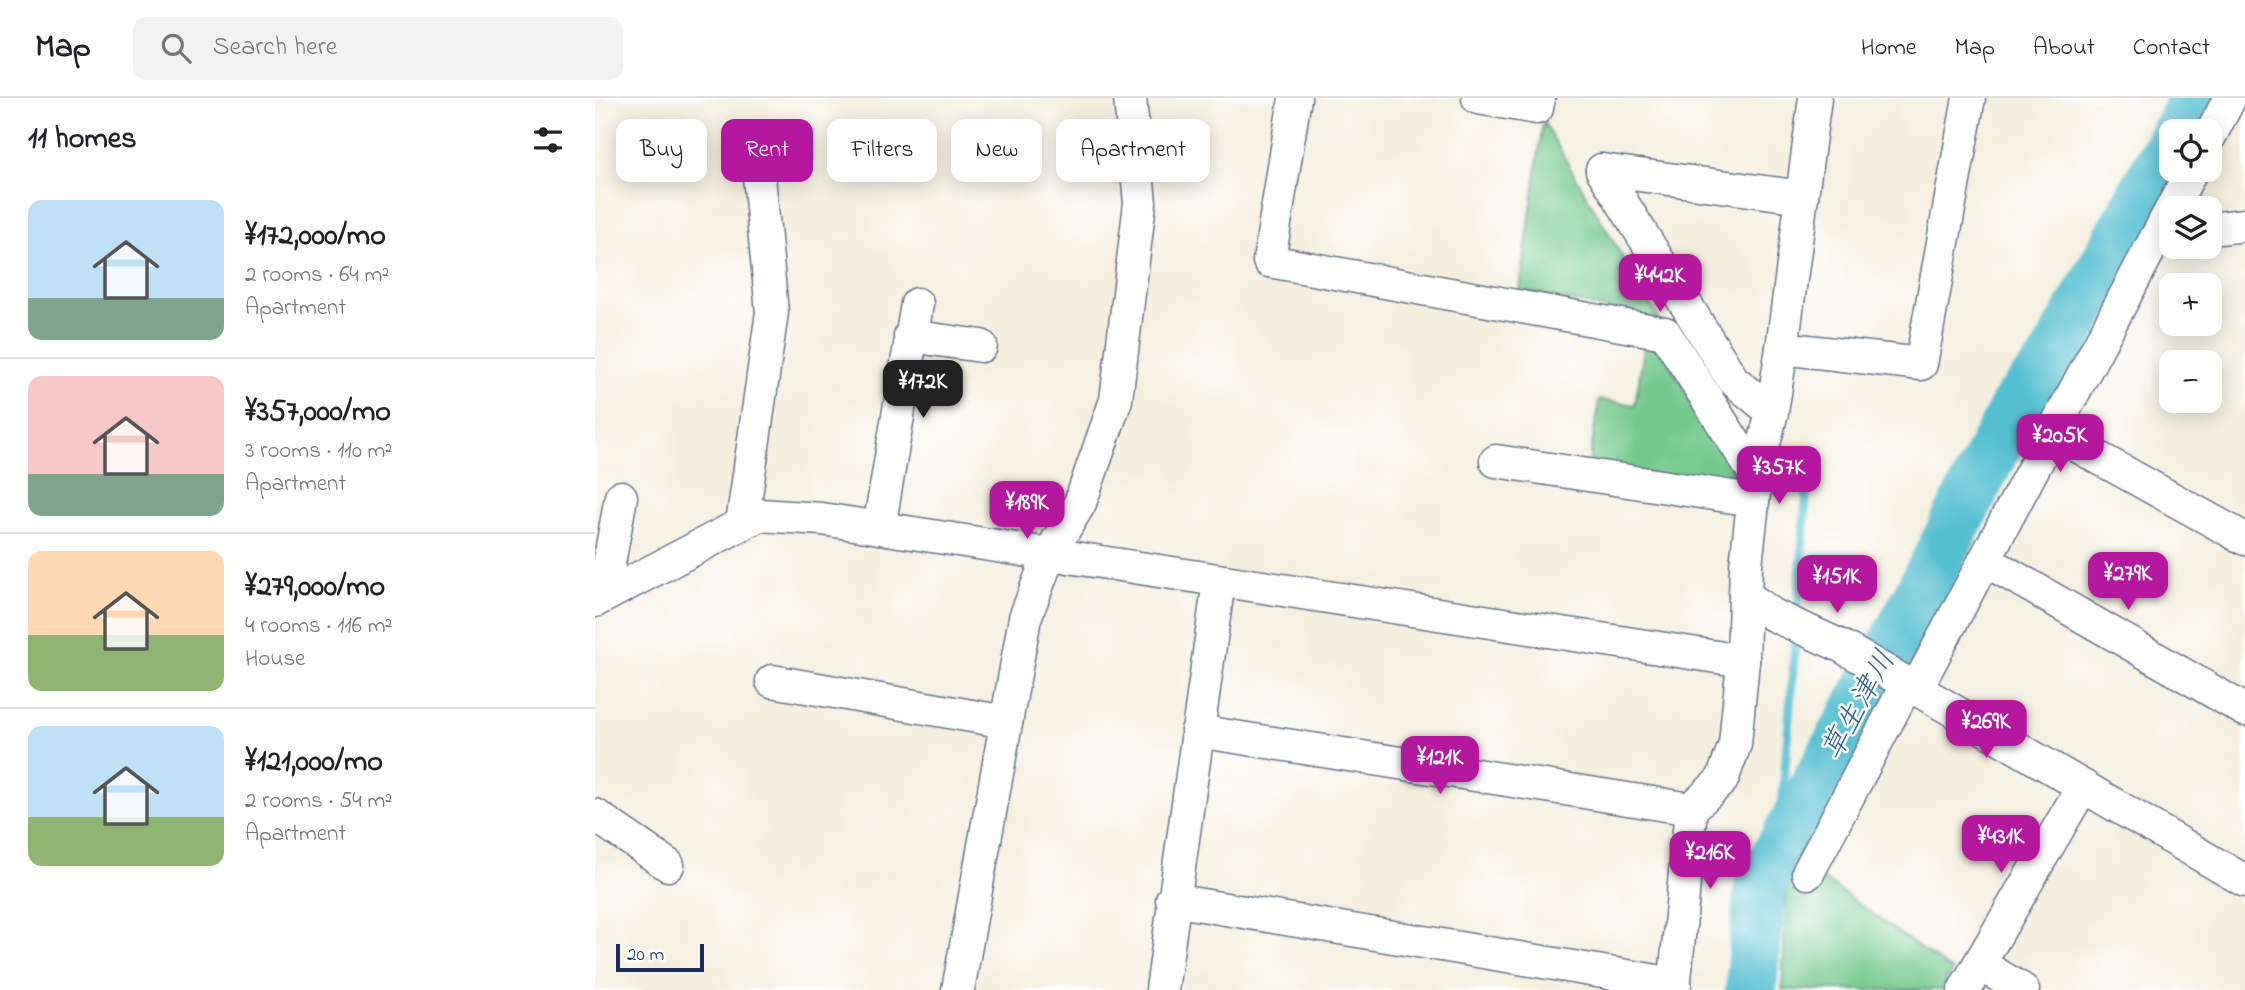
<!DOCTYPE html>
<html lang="en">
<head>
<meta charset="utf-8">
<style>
	:root { --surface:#fff; --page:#f2f2f2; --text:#202124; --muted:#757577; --line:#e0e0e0; --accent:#b5179e }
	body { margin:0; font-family:"Indie Flower","Klee One",sans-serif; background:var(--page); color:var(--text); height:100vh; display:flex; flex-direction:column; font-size:26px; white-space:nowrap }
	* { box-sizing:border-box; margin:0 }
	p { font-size:23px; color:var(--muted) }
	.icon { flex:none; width:38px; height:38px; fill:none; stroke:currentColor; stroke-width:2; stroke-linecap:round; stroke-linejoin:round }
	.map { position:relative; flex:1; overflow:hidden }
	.details { display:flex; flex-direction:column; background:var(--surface); width:595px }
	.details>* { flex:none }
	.banner { position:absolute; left:21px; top:21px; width:665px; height:63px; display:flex; gap:14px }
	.fabs { position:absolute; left:1564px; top:21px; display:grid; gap:14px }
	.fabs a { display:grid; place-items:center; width:63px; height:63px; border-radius:14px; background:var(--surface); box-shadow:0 4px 18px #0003; font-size:35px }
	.scale { position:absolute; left:21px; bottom:18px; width:88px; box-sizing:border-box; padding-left:7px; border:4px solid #1b2f5e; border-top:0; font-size:19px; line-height:24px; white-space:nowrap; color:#1b2f5e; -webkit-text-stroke:5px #fff; paint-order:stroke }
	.price { position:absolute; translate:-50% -60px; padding:0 16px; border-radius:14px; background:var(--accent); color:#fff; font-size:23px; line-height:46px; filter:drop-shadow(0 2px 4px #0008) }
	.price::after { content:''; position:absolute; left:50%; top:42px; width:21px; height:16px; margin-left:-10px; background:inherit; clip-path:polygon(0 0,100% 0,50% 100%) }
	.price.on { background:#222; color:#fff }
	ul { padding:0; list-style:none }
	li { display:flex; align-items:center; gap:21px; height:175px; padding:0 28px }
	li+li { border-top:2px solid var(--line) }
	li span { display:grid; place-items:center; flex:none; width:196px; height:140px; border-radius:14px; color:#555 }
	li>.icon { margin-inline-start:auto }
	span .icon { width:84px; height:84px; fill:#fffc; stroke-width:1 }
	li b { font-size:30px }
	h2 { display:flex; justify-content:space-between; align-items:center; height:84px; padding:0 28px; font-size:30px }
	.chip { padding:0 24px; border-radius:14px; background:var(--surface); box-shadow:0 4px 18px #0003; font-size:24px; line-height:63px }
	.chip.on { background:var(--accent); color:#fff }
	header { display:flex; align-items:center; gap:42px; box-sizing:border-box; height:98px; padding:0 35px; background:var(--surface); border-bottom:2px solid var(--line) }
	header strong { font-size:33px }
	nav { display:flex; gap:38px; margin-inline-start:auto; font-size:24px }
	.search { width:490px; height:63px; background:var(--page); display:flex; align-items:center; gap:18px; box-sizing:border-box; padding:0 24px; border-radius:14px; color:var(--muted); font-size:26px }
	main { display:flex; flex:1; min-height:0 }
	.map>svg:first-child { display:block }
</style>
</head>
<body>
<header>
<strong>Map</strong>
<div class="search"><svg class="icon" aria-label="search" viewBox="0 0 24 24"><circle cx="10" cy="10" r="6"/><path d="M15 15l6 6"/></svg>Search here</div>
<nav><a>Home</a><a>Map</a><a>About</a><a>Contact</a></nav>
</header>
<main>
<section class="details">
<h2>11 homes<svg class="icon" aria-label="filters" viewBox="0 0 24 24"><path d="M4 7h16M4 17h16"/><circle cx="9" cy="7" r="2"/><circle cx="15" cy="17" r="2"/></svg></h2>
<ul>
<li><span style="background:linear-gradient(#bfe0f5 70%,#7fa58c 0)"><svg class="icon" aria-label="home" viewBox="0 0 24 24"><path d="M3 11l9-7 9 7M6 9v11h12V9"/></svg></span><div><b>¥172,000/mo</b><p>2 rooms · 64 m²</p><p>Apartment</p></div></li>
<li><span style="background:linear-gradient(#f6c9c9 70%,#7fa58c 0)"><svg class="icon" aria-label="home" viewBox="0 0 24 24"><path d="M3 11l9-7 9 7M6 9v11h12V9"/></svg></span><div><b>¥357,000/mo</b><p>3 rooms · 110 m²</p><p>Apartment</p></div></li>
<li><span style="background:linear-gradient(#ffd9b3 60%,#8fb573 0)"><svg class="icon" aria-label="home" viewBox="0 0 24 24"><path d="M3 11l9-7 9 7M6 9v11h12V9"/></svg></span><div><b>¥279,000/mo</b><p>4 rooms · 116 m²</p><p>House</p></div></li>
<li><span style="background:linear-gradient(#bfe0f5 65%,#8fb573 0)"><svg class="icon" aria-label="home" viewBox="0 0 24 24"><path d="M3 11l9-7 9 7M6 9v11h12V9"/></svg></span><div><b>¥121,000/mo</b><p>2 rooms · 54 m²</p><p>Apartment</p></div></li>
</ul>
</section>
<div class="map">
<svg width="1650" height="892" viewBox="0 0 1650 892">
	<rect width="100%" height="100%" fill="#fff"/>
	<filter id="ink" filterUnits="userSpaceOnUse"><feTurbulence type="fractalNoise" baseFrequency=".0143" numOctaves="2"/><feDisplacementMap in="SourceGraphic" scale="14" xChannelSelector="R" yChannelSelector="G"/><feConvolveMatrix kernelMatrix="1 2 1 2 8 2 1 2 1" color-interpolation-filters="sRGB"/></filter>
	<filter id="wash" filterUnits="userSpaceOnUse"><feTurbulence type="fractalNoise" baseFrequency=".00686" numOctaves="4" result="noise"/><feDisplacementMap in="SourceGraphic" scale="28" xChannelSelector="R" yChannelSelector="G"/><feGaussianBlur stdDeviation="1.57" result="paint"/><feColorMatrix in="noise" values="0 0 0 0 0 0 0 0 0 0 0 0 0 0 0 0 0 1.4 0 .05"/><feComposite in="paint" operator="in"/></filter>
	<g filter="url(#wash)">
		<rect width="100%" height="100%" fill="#f4efde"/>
		<!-- green -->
		<g fill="#74c98d" stroke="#487c76" stroke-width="2">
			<polygon points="948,23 1064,222 925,192"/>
			<polygon points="1050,244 1065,250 1138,372 1120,386 994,366 1004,302 1040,307"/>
			<polygon points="1230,782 1357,873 1347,892 1187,892 1192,786"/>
		</g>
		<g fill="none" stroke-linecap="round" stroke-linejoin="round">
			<!-- stream -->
			<g stroke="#55bfd2" stroke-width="9">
				<polyline points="1196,357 1206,364 1212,388 1202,521"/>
				<polyline points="1183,756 1201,535"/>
			</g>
			<!-- river -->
			<g stroke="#55bfd2" stroke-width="52">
				<polyline points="1582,33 1600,0"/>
				<polyline points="1156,892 1165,788 1302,541 1424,302 1457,265 1577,43"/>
			</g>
		</g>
	</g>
	<g filter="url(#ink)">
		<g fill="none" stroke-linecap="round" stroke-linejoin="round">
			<defs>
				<g id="minor">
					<polyline points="700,0 674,163 1070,235 1161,378"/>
					<polyline points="883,0 942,10 944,0"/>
					<polyline points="1615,38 1635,0"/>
					<polyline points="1007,72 1138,282 1177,314"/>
					<polyline points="1007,72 1207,99"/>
					<polyline points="1615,131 1650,127"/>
					<polyline points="315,238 386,248"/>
					<polyline points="1187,250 1326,266 1374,0"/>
					<polyline points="1457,334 1650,441"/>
					<polyline points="901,363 1158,402"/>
					<polyline points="147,426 177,214 161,47"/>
					<polyline points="284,430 322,206"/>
					<polyline points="1390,462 1650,612"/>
					<polyline points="1150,497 1178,517 1246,548 1306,582 1650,783"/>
					<polyline points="8,499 26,399"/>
					<polyline points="0,503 164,417 227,421 1148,563"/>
					<polyline points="177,583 411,624"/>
					<polyline points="1321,591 1597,72"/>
					<polyline points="602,633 1096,711"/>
					<polyline points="0,717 73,767"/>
					<polyline points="1213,775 1312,586"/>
					<polyline points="577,802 1080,886"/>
					<polyline points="1384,866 1428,892"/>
					<polyline points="363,892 430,520 454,457 485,405 521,302 545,105 535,0"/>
					<polyline points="567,892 624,483"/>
					<polyline points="1079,892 1096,711 1127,682 1140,646 1148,563 1151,467 1161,378 1177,314 1187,250 1220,0"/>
					<polyline points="1369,892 1488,688"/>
				</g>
			</defs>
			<!-- minor casing -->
			<use href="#minor" stroke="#67728b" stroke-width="35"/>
			<!-- minor -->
			<use href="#minor" stroke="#fff" stroke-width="32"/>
		</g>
	</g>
	<g text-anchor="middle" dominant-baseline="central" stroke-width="5" stroke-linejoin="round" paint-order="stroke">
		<!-- water labels -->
		<g font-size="30" font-style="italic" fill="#2f6187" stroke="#fff">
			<text transform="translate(1265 608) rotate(-61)">草生津川</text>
		</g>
	</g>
</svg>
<div class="fabs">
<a><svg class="icon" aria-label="locate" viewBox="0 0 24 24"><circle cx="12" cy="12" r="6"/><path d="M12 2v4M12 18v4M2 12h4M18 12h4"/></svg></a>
<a><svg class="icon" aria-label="layers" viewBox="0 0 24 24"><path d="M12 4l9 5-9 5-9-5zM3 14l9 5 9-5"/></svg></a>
<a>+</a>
<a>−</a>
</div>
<div class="scale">20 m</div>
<b class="price" style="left:1065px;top:216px">¥442K</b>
<b class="price on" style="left:328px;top:322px">¥172K</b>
<b class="price" style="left:1465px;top:376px">¥205K</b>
<b class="price" style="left:1184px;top:408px">¥357K</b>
<b class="price" style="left:432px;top:443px">¥189K</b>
<b class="price" style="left:1533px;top:514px">¥279K</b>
<b class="price" style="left:1242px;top:517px">¥151K</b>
<b class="price" style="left:1391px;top:662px">¥269K</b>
<b class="price" style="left:845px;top:698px">¥121K</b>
<b class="price" style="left:1406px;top:777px">¥431K</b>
<b class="price" style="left:1115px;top:793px">¥216K</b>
<div class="banner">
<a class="chip">Buy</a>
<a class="chip on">Rent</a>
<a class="chip">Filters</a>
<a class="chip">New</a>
<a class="chip">Apartment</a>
</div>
</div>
</main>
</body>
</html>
